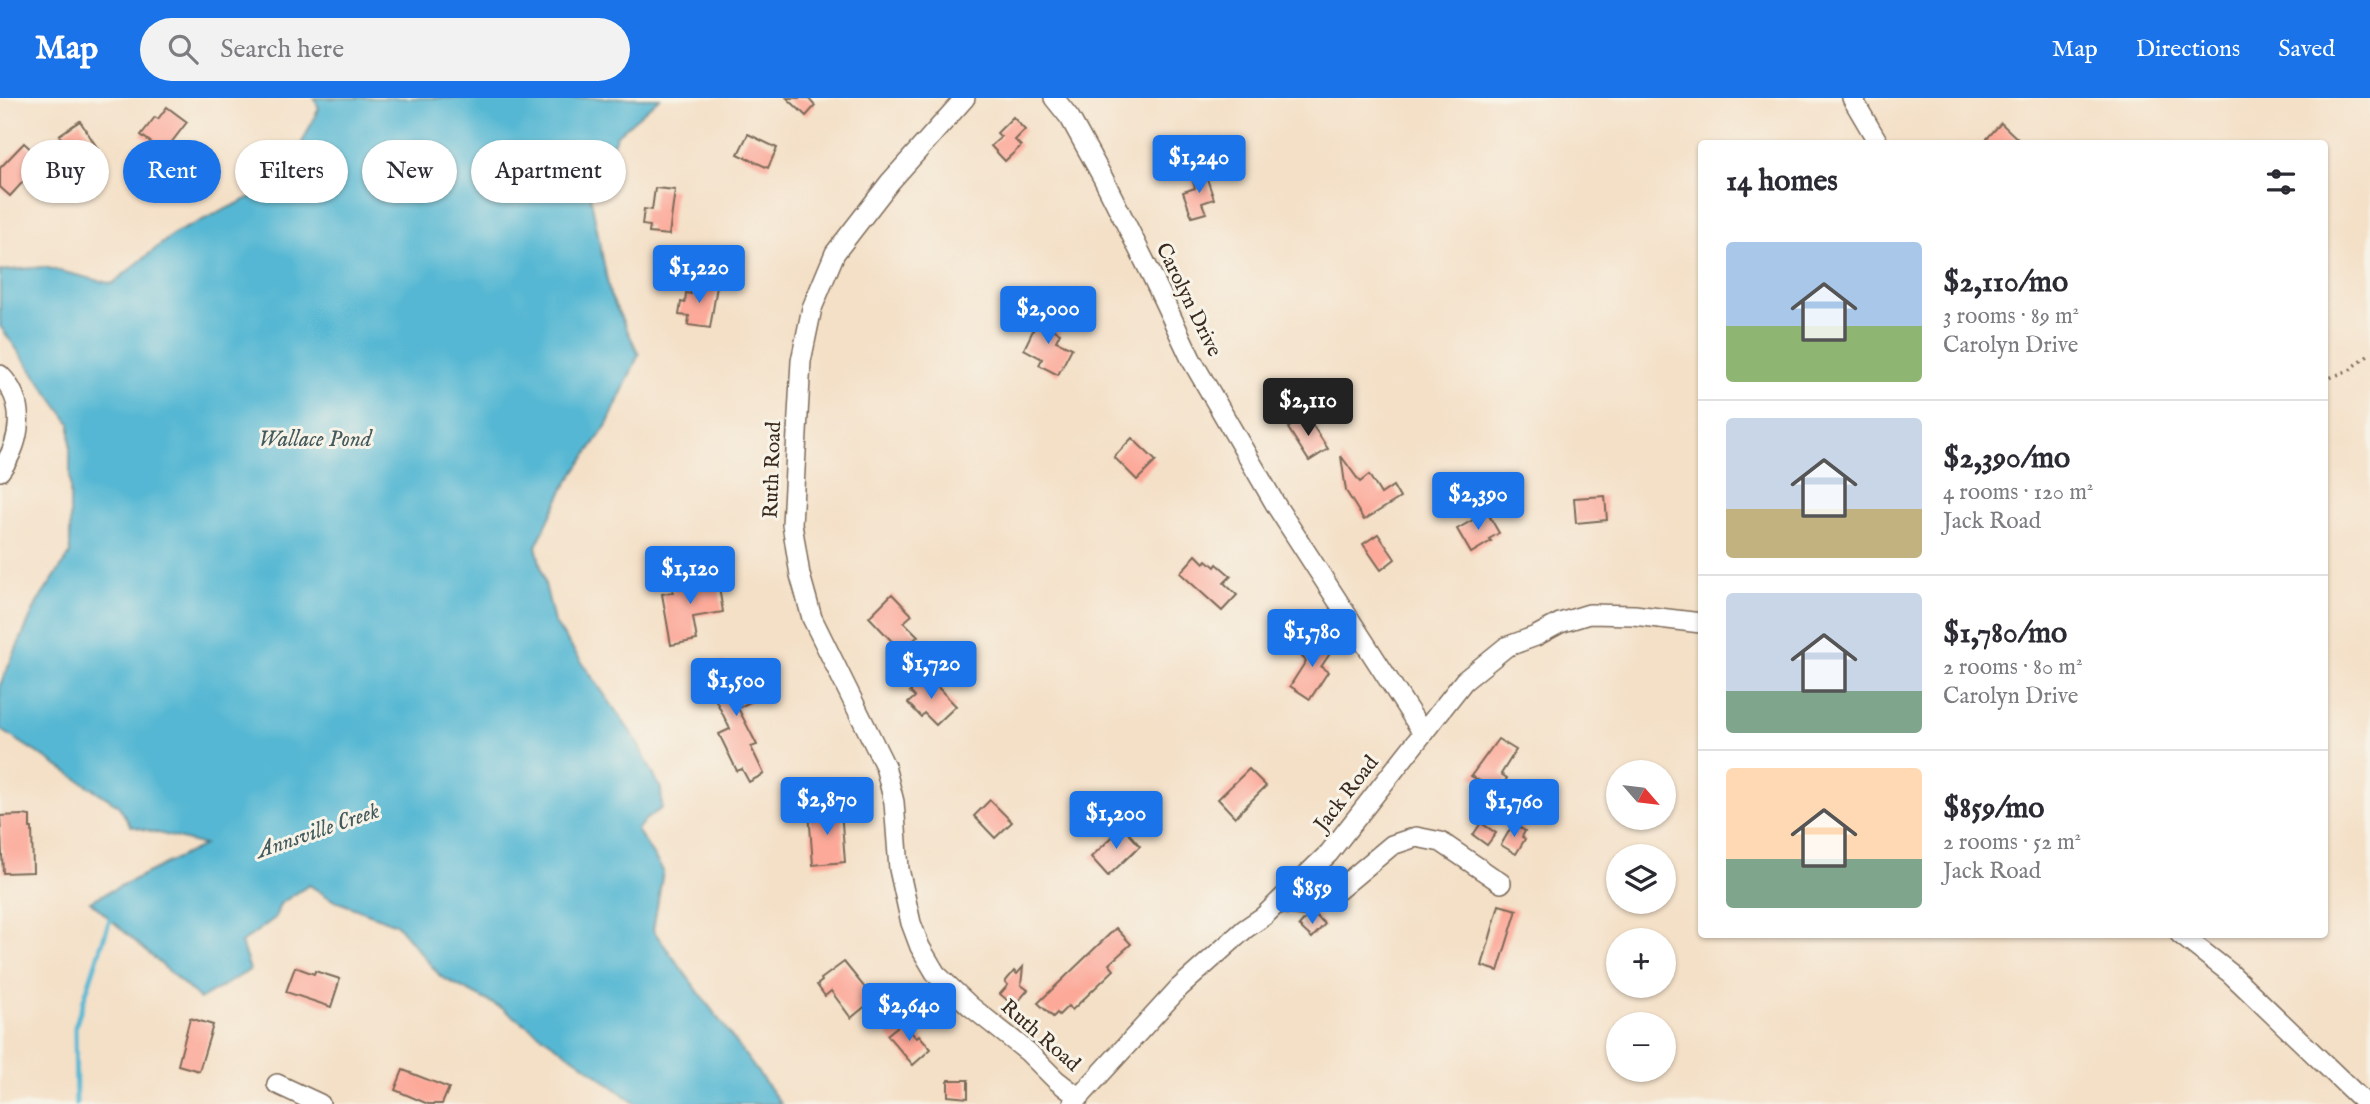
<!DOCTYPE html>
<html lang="en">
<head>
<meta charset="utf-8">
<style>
	:root { --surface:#fff; --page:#f2f2f3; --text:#2b2b33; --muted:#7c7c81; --line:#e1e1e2; --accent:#1a73e8 }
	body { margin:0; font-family:"IM FELL English",serif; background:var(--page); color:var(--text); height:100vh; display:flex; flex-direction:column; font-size:26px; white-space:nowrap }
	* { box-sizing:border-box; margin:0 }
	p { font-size:23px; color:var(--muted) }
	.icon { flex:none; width:38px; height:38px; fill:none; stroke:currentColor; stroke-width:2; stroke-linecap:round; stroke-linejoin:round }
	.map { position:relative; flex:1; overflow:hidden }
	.drawer { position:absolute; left:1698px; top:42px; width:630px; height:798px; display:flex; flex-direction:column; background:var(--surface); border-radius:7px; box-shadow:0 2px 5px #0004 }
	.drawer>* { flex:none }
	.top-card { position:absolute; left:21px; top:42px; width:665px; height:63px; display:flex; gap:14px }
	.needle { width:46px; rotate:118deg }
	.buttons { position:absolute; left:1606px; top:662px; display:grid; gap:14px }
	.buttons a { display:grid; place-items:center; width:70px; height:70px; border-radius:50%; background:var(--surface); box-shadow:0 2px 5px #0004; font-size:35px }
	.price { position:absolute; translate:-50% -60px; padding:0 16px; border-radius:7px; background:var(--accent); color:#fff; font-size:23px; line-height:46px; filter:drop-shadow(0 2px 4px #0008) }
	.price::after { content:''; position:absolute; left:50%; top:42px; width:21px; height:16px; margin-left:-10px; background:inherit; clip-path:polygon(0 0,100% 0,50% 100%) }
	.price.active { background:#222; color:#fff }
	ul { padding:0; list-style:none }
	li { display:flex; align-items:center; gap:21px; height:175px; padding:0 28px }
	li+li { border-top:2px solid var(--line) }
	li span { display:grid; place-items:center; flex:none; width:196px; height:140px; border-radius:7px; color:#555 }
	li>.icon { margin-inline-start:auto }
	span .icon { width:84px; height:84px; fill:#fffc; stroke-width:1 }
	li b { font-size:30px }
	h2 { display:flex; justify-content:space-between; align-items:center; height:84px; padding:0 28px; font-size:30px }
	.chip { padding:0 24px; border-radius:32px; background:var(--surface); box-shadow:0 2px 5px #0004; font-size:24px; line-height:63px }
	.chip.active { background:var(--accent); color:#fff }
	header { display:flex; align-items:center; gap:42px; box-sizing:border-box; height:98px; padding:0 35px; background:var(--accent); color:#fff }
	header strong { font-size:33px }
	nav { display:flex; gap:38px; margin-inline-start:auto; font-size:24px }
	.search { width:490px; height:63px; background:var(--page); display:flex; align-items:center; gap:18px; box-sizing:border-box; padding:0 24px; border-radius:38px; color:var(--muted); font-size:26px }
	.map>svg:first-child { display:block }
</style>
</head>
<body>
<header>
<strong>Map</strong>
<div class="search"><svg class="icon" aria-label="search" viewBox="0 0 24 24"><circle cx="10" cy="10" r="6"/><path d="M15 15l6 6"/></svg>Search here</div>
<nav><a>Map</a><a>Directions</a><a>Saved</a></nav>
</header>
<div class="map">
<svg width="2370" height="1006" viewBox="0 0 2370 1006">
	<rect width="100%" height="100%" fill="#f7f3e8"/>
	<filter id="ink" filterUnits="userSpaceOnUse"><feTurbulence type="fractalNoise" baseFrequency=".0143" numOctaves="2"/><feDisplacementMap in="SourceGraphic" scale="14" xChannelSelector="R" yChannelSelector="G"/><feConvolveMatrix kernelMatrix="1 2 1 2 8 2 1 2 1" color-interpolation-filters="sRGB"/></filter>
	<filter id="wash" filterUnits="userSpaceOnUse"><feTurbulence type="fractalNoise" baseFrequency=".00686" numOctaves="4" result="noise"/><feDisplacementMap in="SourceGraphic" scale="28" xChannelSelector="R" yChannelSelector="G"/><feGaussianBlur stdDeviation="1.57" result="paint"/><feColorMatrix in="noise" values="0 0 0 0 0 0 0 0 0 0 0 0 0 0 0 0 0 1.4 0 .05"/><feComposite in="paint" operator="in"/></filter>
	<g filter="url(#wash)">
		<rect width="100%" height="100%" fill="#f4e0c7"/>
		<!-- water -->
		<polygon fill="#54b7d3" stroke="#487078" stroke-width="2" points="314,0 660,0 617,37 590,96 610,197 639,256 607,327 564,390 536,448 554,524 634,639 661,691 662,710 645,722 637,732 663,773 653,832 781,1006 636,1006 579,963 500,909 441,879 396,826 333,802 309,787 280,806 275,820 241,845 250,872 200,901 90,803 204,747 131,728 118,707 0,631 0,587 37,505 70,456 70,325 0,228 0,173 44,169 112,186 175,135 283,84 319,10"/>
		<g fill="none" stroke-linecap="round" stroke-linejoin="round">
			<!-- stream -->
			<polyline stroke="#54b7d3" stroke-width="5" points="76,1006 75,929 110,821 115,820"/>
		</g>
		<g id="blocks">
			<!-- building -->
			<g fill="#fca999">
				<polygon points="787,0 808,0 815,8 806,18"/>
				<polygon points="167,9 187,24 164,54 141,37 155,19 158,21"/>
				<polygon points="1013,19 1025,32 1015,42 1021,48 1005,63 991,48 1001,39 997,35"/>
				<polygon points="80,23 98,51 76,64 59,37"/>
				<polygon points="2001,25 2023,46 1982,46"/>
				<polygon points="748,36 777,50 768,70 738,56"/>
				<polygon points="24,45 43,62 10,98 0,89 0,70"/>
				<polygon points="1205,75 1214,101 1202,105 1206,115 1192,119 1183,94 1195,90 1192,80"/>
				<polygon points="655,90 675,92 669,137 649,135 650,128 642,127 644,111 652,112"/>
				<polygon points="692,185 717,188 710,230 688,227 689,218 679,217 681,204 685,205 686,195 691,196"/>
				<polygon points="1040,218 1053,225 1051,230 1060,235 1056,243 1072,250 1058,277 1039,267 1042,261 1024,251"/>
				<polygon points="1306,317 1328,351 1309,363 1288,330"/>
				<polygon points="1132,340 1156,363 1137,382 1114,359"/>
				<polygon points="1341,358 1360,384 1369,377 1381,396 1393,388 1400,400 1364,422 1346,393"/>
				<polygon points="1605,398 1607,422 1576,425 1574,400"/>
				<polygon points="1487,414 1499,435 1489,441 1491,443 1471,455 1457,431"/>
				<polygon points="1378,436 1395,461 1381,472 1363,446"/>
				<polygon points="1196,457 1204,465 1207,462 1215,469 1217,466 1231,478 1224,485 1237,497 1222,513 1180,475"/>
				<polygon points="717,477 723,514 693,519 697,542 671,547 662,496 673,494 671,484"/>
				<polygon points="892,496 912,517 904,524 918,538 902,554 869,519"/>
				<polygon points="1315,540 1327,548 1326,550 1331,554 1321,569 1328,574 1310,601 1290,588 1306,563 1302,559"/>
				<polygon points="723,564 736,590 754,581 762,598 738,610 757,647 751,649 764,676 749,684 742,671 737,673 719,636 730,631 702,574"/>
				<polygon points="926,577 956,608 936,627 924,615 921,619 908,605 915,599 910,594"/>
				<polygon points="1498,641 1516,652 1501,676 1507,680 1499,694 1471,678"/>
				<polygon points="1249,671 1266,688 1235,719 1218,701"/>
				<polygon points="990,702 1012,724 995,740 974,718"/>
				<polygon points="841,712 845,764 813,767 809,714"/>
				<polygon points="23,717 30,718 30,730 32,730 33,774 3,775 0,718"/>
				<polygon points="1481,725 1496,735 1487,747 1473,737"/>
				<polygon points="1513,726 1525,733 1522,739 1525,741 1516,756 1501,747"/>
				<polygon points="1123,729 1140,748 1108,778 1091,759"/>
				<polygon points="1499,807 1517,812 1498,873 1482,868"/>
				<polygon points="1315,817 1325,826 1312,840 1299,828 1306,820"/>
				<polygon points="1116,830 1131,846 1109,866 1114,872 1072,912 1068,908 1059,917 1057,915 1053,919 1038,905"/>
				<polygon points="844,864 874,901 851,920 831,893 825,898 817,887 822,883 821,881"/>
				<polygon points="295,869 314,876 315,873 340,881 331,909 286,894"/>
				<polygon points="1023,869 1021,887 1028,892 1014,908 1000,896 1008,887 1005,884 1014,873 1017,876"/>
				<polygon points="190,920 213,927 199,973 178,967"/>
				<polygon points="903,924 916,940 919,937 931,951 913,967 887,937"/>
				<polygon points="403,972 449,990 442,1006 428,1006 395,992"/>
				<polygon points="948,982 968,982 968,1000 948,998"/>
			</g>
		</g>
	</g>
	<g filter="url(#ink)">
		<use href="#blocks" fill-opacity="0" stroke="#7c6a59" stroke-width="2"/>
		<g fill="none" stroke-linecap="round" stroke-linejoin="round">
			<defs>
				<g id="minor">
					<polyline points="965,0 890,84 835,155 812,210 801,263 792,426 800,477 812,520 885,668 894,704 899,771 911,825 920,849 936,876 970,908 1028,954 1056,982 1078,999"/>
					<polyline points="1054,0 1070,20 1103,80 1154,182 1191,261 1277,409 1423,635"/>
					<polyline points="1852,0 1879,46"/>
					<path d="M0,277c27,27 22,67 0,96"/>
					<polyline points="1278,805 1305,808 1337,793 1392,747 1416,739 1441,744 1501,785"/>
					<polyline points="2180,836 2230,875 2366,1006"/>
					<polyline points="277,986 320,1006"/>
					<polyline points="1073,1006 1179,890 1245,831 1264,818 1329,755 1464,583 1506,549 1536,538 1560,525 1589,516 1634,517 1701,525"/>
				</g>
			</defs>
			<!-- minor casing -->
			<use href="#minor" stroke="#7c6a59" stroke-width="22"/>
			<!-- path -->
			<polyline stroke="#7c6a59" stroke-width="3.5" stroke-dasharray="2 5" stroke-linecap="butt" points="2324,282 2350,272 2370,255"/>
			<!-- minor -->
			<use href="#minor" stroke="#fff" stroke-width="19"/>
		</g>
	</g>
	<g text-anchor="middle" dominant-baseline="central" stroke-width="6" stroke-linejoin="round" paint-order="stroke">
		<!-- street labels -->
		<g font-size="21" fill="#3b2a1e" stroke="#f7f3e8">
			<text transform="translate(1188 202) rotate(64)">Carolyn Drive</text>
			<text transform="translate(773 372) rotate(-88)">Ruth Road</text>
			<text transform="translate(1347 696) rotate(-52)">Jack Road</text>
			<text transform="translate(1040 938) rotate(41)">Ruth Road</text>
		</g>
		<!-- water labels -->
		<g font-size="23" font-style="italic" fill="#445b5d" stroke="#f7f3e8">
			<text x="315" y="341">Wallace Pond</text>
			<text transform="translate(318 733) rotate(-19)">Annsville Creek</text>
		</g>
	</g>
</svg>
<div class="buttons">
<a><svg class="needle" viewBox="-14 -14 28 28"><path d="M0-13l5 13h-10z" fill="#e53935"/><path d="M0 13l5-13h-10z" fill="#7c7c81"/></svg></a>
<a><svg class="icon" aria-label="layers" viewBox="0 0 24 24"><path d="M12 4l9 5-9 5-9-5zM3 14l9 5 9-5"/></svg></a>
<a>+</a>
<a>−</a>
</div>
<b class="price" style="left:1199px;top:97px">$1,240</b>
<b class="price" style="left:699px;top:207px">$1,220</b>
<b class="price" style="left:1048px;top:248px">$2,000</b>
<b class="price active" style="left:1308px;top:340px">$2,110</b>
<b class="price" style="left:1478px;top:434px">$2,390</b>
<b class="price" style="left:690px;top:508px">$1,120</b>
<b class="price" style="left:1312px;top:571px">$1,780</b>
<b class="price" style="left:931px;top:603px">$1,720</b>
<b class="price" style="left:736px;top:620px">$1,500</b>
<b class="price" style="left:827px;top:739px">$2,870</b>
<b class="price" style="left:1514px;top:741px">$1,760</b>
<b class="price" style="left:1116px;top:753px">$1,200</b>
<b class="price" style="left:1312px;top:828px">$859</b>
<b class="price" style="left:909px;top:945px">$2,640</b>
<div class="top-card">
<a class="chip">Buy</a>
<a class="chip active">Rent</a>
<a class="chip">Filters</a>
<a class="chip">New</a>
<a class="chip">Apartment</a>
</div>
<section class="drawer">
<h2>14 homes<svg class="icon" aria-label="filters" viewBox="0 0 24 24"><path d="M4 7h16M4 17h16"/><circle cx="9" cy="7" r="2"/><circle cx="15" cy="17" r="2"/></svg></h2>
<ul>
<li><span style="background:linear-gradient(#a9c7e8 60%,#8fb573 0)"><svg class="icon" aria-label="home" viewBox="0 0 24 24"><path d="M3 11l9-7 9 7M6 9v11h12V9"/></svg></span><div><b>$2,110/mo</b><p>3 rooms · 89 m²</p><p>Carolyn Drive</p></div></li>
<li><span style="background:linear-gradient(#c9d6e8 65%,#c2b280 0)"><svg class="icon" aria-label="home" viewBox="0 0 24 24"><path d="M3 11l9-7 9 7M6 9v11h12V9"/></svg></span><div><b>$2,390/mo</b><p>4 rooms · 120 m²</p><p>Jack Road</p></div></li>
<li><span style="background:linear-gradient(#c9d6e8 70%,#7fa58c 0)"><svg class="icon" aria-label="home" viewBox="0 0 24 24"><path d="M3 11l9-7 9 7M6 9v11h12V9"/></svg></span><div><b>$1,780/mo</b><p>2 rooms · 80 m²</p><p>Carolyn Drive</p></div></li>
<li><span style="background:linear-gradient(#ffd9b3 65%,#7fa58c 0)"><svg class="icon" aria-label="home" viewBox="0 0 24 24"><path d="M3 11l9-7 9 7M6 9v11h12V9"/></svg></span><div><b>$859/mo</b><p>2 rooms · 52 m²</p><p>Jack Road</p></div></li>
</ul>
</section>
</div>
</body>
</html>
